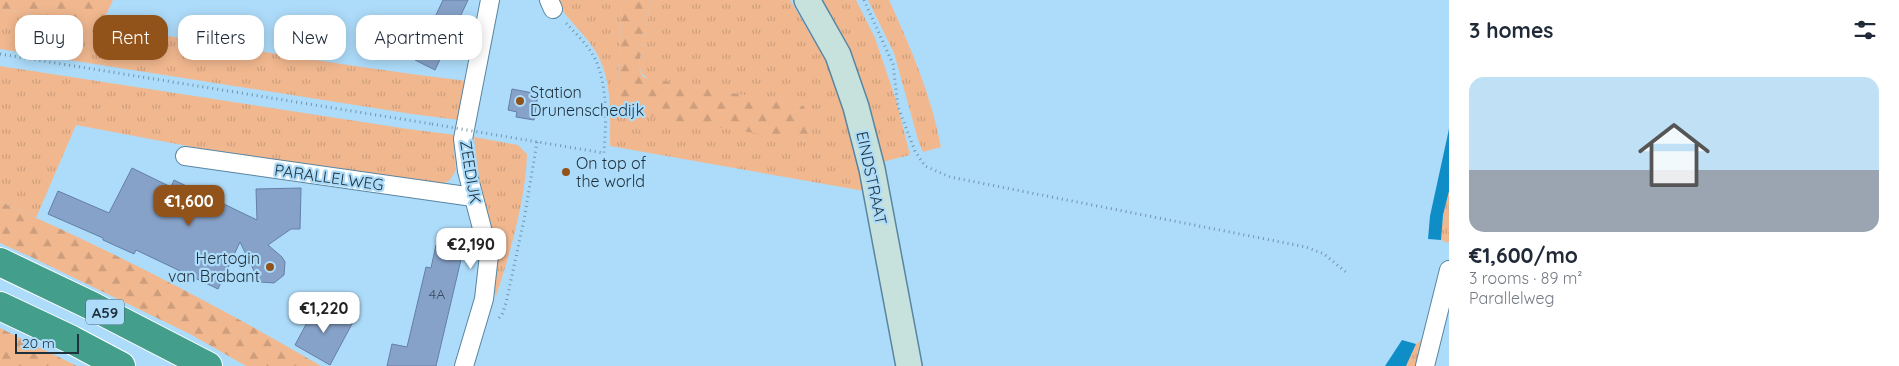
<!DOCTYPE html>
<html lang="en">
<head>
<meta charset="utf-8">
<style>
	:root { --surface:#fff; --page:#f2f2f3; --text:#1f2937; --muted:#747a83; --line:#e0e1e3; --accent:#92531b }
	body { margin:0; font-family:Quicksand,sans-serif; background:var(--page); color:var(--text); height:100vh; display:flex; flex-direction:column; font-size:19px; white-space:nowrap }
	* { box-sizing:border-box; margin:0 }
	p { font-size:16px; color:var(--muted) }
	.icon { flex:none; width:28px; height:28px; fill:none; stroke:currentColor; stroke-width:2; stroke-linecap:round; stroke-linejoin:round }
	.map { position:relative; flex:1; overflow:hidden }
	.panel { display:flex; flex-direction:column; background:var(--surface); width:450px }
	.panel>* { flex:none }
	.banner { position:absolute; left:15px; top:15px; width:475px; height:45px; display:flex; gap:10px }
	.scale { position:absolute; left:15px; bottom:12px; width:64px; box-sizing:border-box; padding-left:5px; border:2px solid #1e303c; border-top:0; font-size:14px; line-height:18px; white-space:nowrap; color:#1e303c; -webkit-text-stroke:4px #addcfa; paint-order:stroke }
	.price { position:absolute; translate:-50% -42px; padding:0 11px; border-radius:10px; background:#fff; color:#222; font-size:16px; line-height:32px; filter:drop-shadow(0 1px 2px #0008) }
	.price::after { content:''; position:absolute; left:50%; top:30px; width:15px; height:11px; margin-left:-8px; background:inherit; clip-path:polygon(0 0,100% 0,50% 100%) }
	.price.active { background:var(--accent); color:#fff }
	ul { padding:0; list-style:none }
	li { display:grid; align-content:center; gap:10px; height:265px; padding:0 20px }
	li+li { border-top:1px solid var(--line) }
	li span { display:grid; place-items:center; height:155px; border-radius:15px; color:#555 }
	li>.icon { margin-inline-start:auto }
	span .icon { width:90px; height:90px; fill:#fffc; stroke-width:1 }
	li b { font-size:21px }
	h2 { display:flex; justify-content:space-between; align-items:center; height:60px; padding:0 20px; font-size:21px }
	.tag { padding:0 18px; border-radius:15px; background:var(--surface); box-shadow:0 2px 12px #0003; font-size:18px; line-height:45px }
	.tag.active { background:var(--accent); color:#fff }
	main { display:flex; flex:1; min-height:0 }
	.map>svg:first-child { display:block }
</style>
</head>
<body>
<main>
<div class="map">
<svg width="1449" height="366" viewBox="0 0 1449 366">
	<defs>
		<pattern id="grass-tufts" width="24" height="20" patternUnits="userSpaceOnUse" patternTransform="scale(1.25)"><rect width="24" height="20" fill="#f1b88f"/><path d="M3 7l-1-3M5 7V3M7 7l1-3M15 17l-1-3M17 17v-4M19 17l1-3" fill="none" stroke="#ce9e7c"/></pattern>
		<pattern id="forest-firs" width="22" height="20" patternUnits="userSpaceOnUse" patternTransform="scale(1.25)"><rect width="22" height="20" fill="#f1b88f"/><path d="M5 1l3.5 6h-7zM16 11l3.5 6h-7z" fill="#ce9e7c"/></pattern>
	</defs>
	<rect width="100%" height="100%" fill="#addcfa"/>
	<!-- grass -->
	<g fill="url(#grass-tufts)">
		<path d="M557,0h65l-5,100 189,41 4,-5 -7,-30 -152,-27c-9,-3 -10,-6 -12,-15l12,-64h139l46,77 11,37 17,77 -254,-45c0,-33 3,-68 -16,-97 -11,-18 -29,-30 -37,-49z"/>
		<path d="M822,0h34l19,38 21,62 14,55 -28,7c-10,-60 -27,-110 -60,-162z"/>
		<path d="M868,0h21c22,48 42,95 52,147l-18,5 -4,-9 -25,-90z"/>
		<path d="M0,9c156,23 310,54 467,72l-8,39 -47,-6 -412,-65z"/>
		<polygon points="0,66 408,129 456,135 454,152 456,170 450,180 443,184 425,183 193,147 76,125 36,218 0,202"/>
		<path d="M474,137l44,8 9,9c-1,43 -17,101 -31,142l-2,-5 1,-43 -16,-67z"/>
		<polygon points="1449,191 1449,243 1441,240 1443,215"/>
		<polygon points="1423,339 1417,366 1406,366 1416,344"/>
	</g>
	<!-- forest -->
	<g fill="url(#forest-firs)">
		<polygon points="0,0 113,0 101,25 0,9"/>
		<polygon points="622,0 651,0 639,64 641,73 643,77 804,106 810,136 807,141 657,118 617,100"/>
		<path d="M0,202c111,48 217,103 321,164h-75l-56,-32 -159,-77 -31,-14z"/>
		<polygon points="0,328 77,366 0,366"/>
	</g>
	<!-- water -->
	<g fill="#0e8dc7">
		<polygon points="1449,129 1449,191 1443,215 1441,240 1428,239 1430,216"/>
		<polygon points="1402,340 1416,344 1406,366 1385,366"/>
	</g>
	<!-- building -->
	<g fill="#87a2c9" stroke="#657fa4">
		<polygon points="443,0 468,0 435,70 415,60"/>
		<polygon points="512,89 538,94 534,120 516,117 517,112 508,110"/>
		<polygon points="132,168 171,187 174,180 257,220 256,189 301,188 300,229 291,229 268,245 282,257 285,262 284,275 274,283 261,282 257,277 240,242 218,289 136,250 134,254 103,240 103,238 48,214 58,191 109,213"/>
		<polygon points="436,245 463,251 436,366 387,366 392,344 407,347 426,267 431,268"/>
		<polygon points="318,302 353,322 330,365 295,345"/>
	</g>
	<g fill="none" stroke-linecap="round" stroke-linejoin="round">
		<defs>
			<g id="minor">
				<polyline points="549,0 553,9"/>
				<polyline points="185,156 473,197"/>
				<polyline points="464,366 484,299 489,255 467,171 463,139 490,0"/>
				<polyline points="1425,366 1449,270"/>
			</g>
			<polyline id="secondary" points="807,0 838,55 856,107 872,169 909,366"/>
			<g id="motorway">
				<polyline points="0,262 92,306 208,366"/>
				<polyline points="0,306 72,340 121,366"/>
			</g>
		</defs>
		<!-- minor casing -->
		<use href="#minor" stroke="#5985a1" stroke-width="20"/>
		<!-- secondary casing -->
		<use href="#secondary" stroke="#5985a1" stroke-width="28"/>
		<!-- motorway casing -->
		<use href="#motorway" stroke="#fff" stroke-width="30"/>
		<!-- path -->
		<g stroke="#7194aa" stroke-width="3" stroke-dasharray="1 4" stroke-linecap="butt">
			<polyline points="864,0 893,64 898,107 915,151 925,166 950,177 1306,247 1324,254 1347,273"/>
			<polyline points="0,54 432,124"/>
			<path d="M496,135l108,18c2,-29 4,-62 -7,-90 -6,-15 -20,-28 -31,-40"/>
			<polyline points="499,318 502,315 506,303 524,220 537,142"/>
		</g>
		<!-- minor -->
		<use href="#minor" stroke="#fff" stroke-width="18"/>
		<!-- secondary -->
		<use href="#secondary" stroke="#c7e2dc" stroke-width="25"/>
		<!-- motorway -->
		<use href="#motorway" stroke="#439f8b" stroke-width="28"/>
		<!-- path-bridge -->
		<polyline stroke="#7194aa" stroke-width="3" stroke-dasharray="1 4" stroke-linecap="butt" points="432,124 496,135"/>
	</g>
	<!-- markers -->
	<g fill="#92531b" stroke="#addcfa" stroke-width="2">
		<circle cx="520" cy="101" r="5"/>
		<circle cx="566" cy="172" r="5"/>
		<circle cx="270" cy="267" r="5"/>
	</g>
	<g text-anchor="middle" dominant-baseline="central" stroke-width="4.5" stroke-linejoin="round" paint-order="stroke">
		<!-- number labels -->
		<g font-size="14" fill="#384c5f">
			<text x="437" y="294">4A</text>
		</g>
		<!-- shield labels -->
		<rect fill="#addcfa" stroke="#496475" stroke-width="1" x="86" y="299.5" width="38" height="25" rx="4"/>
		<g font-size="15" font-weight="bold" fill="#1e303c">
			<text x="105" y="312">A59</text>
		</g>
		<!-- poi labels -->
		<g font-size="16" fill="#1e303c" stroke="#addcfa" text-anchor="start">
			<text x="530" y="92">Station<tspan x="530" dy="18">Drunenschedijk</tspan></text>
			<text x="576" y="163">On top of<tspan x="576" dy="18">the world</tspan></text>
			<text x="260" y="258" text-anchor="end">Hertogin<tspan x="260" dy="18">van Brabant</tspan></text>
		</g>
		<!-- street labels -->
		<g font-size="16" fill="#1e303c" stroke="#addcfa">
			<text transform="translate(471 172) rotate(81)">ZEEDIJK</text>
			<text transform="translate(329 177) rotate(8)">PARALLELWEG</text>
			<text transform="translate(872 178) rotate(78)">EINDSTRAAT</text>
		</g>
	</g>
</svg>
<div class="scale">20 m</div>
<b class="price active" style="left:189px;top:227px">€1,600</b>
<b class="price" style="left:471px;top:270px">€2,190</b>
<b class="price" style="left:324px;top:334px">€1,220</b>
<div class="banner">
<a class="tag">Buy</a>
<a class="tag active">Rent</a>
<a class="tag">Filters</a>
<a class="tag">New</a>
<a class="tag">Apartment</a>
</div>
</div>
<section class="panel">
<h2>3 homes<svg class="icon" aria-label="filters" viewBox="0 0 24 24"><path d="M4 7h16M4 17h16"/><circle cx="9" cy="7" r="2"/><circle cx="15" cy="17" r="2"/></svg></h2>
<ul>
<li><span style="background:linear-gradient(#bfe0f5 60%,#9aa5b1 0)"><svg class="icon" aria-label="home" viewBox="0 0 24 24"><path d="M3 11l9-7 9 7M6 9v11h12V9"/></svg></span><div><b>€1,600/mo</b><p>3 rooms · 89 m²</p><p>Parallelweg</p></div></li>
</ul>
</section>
</main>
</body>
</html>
